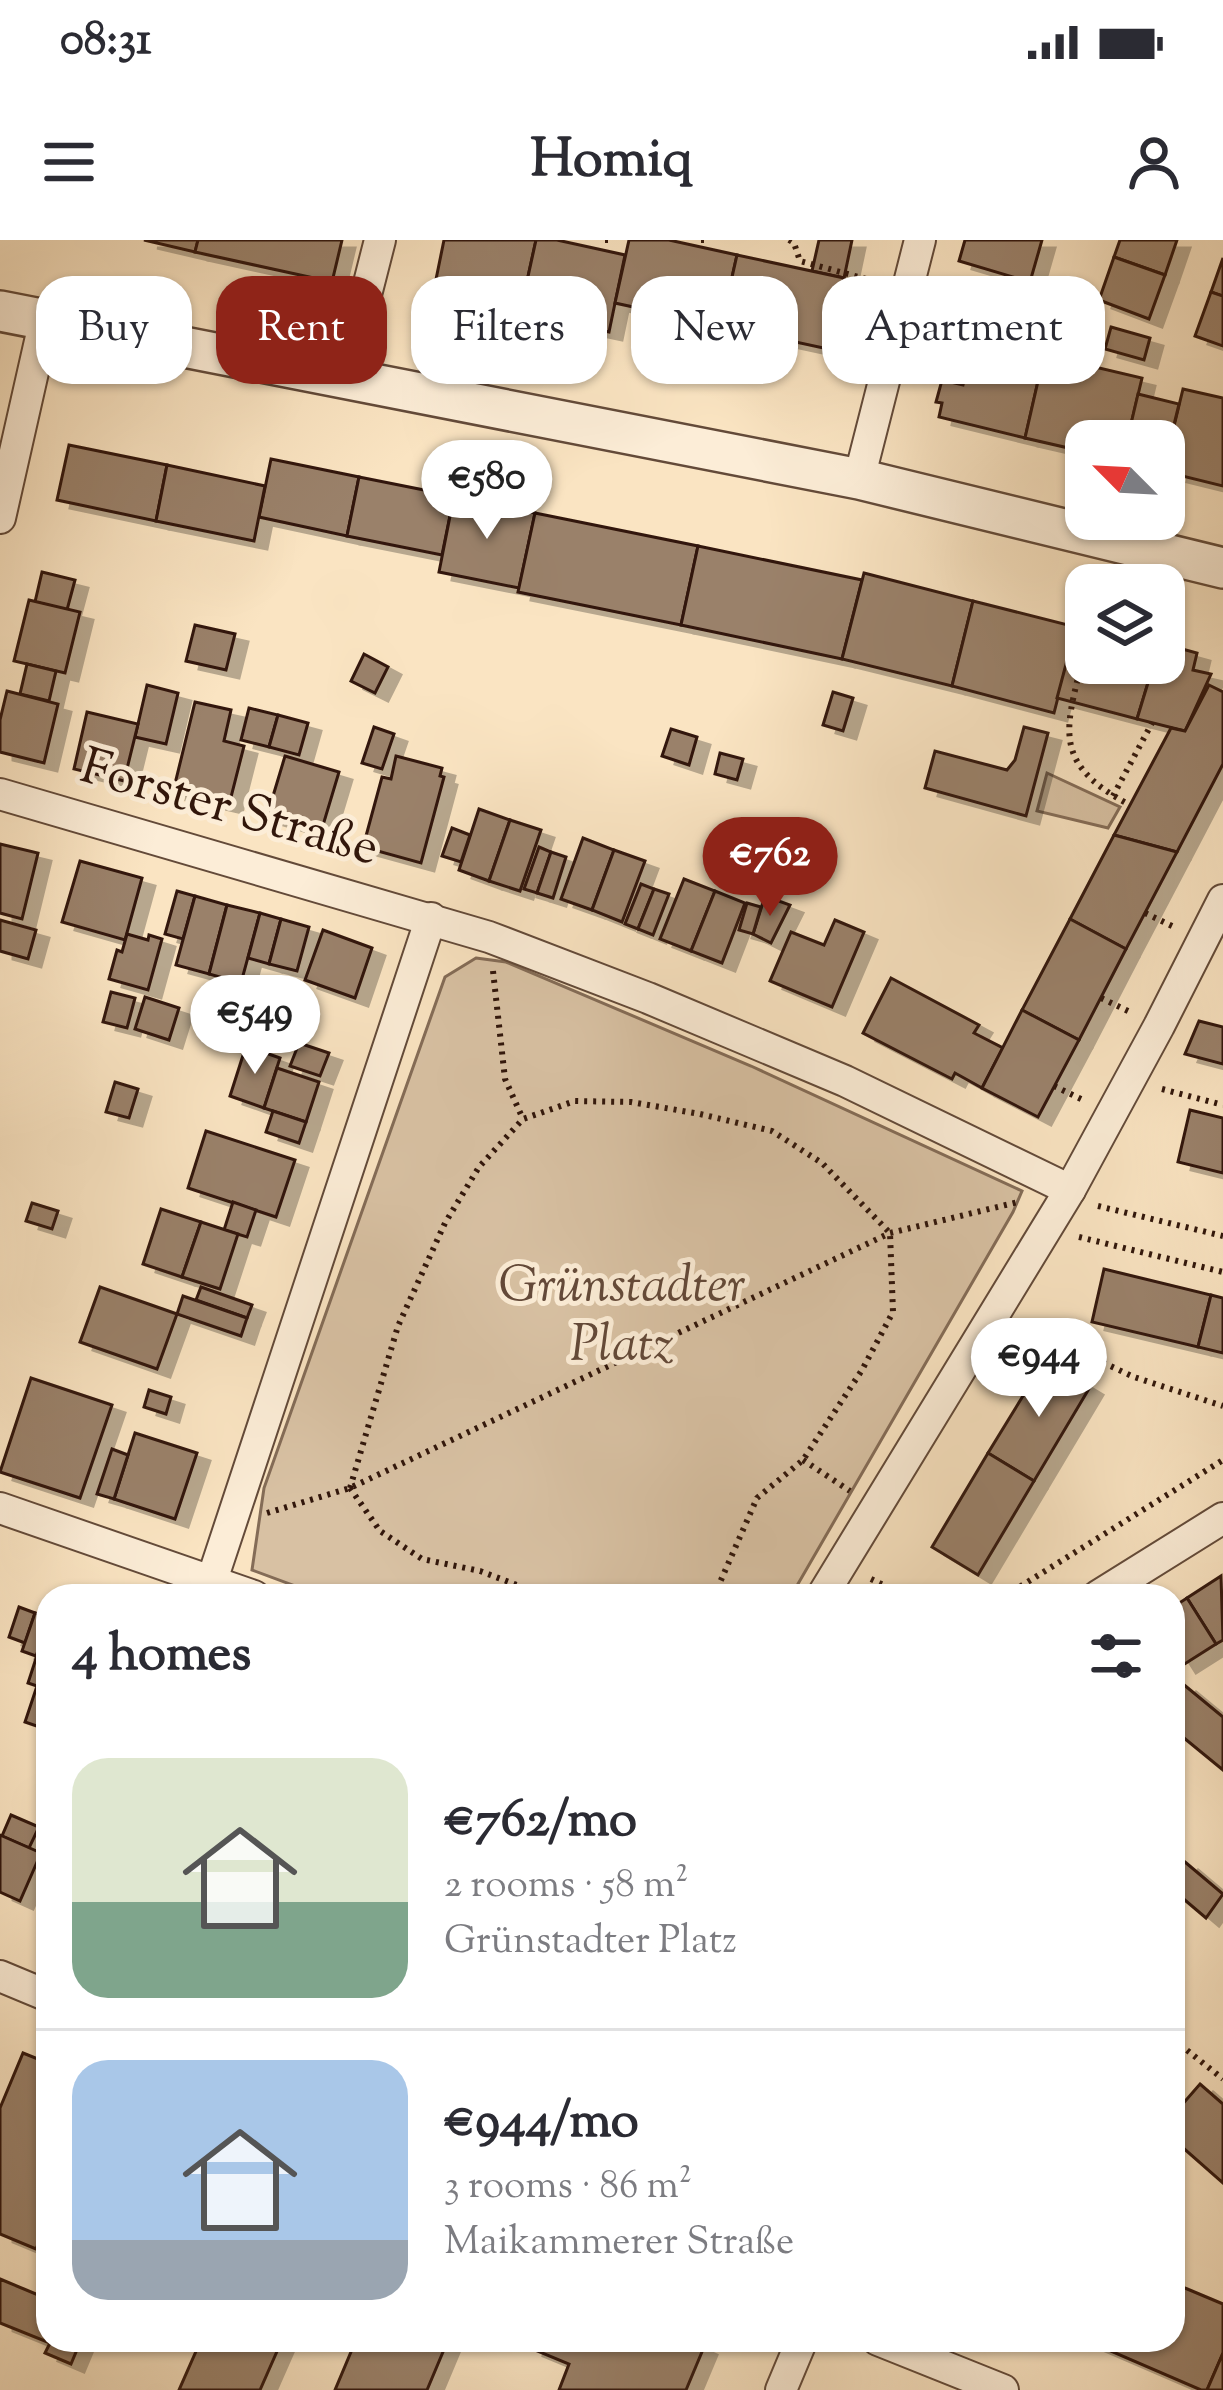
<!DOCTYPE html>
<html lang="en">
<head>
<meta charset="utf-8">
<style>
	:root { --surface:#fff; --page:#f2f2f3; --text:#2b2b33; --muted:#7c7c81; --line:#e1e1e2; --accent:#8f2418 }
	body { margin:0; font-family:"Sorts Mill Goudy",serif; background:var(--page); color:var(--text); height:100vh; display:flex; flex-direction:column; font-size:45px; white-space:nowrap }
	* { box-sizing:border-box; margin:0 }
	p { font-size:39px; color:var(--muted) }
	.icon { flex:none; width:66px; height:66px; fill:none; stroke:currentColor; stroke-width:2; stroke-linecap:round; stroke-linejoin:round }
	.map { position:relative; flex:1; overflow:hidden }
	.sheet { position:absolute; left:36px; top:1344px; width:1149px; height:768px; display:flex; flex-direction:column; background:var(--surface); border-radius:36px; box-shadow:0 3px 9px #0004 }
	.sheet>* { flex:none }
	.top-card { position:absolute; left:36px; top:36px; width:1152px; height:108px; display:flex; gap:24px }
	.needle { width:78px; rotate:294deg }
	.buttons { position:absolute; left:1065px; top:180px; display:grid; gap:24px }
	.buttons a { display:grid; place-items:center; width:120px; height:120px; border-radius:24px; background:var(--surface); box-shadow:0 3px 9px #0004; font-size:60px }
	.price { position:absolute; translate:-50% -102px; padding:0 27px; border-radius:42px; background:#fff; color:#222; font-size:39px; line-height:78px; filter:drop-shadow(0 3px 6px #0008) }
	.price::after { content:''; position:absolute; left:50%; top:72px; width:36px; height:27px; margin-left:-18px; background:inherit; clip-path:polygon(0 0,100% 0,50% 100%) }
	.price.active { background:var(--accent); color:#fff }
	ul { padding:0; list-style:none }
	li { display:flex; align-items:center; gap:36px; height:300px; padding:0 36px }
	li+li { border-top:3px solid var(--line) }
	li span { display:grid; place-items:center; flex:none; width:336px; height:240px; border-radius:36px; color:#555 }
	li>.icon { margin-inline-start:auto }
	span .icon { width:144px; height:144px; fill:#fffc; stroke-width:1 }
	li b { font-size:51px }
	h2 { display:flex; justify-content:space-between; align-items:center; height:144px; padding:0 36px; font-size:51px }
	.chip { padding:0 42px; border-radius:36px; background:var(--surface); box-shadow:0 3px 9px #0004; font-size:42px; line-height:108px }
	.chip.active { background:var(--accent); color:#fff }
	.status { display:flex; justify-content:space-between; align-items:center; height:84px; padding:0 60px; background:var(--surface); direction:ltr }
	.status svg { height:33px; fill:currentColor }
	header { display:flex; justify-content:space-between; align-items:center; height:156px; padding:0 36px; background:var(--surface); font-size:54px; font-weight:700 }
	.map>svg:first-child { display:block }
</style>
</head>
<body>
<div class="status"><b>08:31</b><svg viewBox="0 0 49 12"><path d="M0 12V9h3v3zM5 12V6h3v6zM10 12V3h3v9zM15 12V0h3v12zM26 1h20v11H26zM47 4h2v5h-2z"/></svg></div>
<header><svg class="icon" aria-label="menu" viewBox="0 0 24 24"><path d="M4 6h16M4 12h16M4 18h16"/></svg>Homiq<svg class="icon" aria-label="person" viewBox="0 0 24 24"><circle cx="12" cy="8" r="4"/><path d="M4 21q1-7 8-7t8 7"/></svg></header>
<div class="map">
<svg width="1223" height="2150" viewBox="0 0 1223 2150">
	<defs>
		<filter id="shadow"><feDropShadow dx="13" dy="8" stdDeviation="0" flood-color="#0004"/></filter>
	</defs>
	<rect width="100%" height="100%" fill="#fae4c2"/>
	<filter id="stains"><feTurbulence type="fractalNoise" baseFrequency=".00167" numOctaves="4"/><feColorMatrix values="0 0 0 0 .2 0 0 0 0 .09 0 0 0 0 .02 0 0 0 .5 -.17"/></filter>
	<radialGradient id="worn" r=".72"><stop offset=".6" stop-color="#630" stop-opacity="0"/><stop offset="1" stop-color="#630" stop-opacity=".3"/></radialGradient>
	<!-- green -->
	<g fill="#d8c1a3" stroke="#846c57" stroke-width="3">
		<polygon points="1047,533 1120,567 1108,588 1037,571"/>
		<polygon points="476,718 506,722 751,826 1022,951 1013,972 791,1356 322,1356 252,1330 264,1248 445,737"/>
	</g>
	<!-- building -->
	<g fill="#9a816a" stroke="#31160b" stroke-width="3" filter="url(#shadow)">
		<polygon points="144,0 198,0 195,12"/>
		<polygon points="198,0 342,0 332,42 195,12"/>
		<polygon points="444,0 536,0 520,73 433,54"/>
		<polygon points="536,0 557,0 625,15 609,92 520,73"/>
		<polygon points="629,0 669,0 737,15 721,86 615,63"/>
		<polygon points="819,0 852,0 844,38 812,31"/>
		<polygon points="965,0 1042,0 1030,42 959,21"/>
		<polygon points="1120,0 1177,0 1165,35 1114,17"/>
		<polygon points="737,15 844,38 828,109 721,86"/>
		<polygon points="1114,17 1165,35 1149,79 1099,60"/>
		<polygon points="1223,18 1223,56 1211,52"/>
		<polygon points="1211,52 1223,56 1223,106 1195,96"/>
		<polygon points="1111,87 1150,98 1144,120 1105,109"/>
		<polygon points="974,98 1044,115 1025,198 939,177 942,163 936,162 942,140 963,145"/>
		<polygon points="1044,115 1142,138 1127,201 1086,201 1086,212 1025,198"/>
		<polygon points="1183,149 1223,158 1223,246 1174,234 1177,221 1166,219"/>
		<polygon points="1138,154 1179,164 1167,213 1164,212 1164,201 1127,201"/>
		<polygon points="69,205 167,225 156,281 57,260"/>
		<polygon points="271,219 359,237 347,296 259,277"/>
		<polygon points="167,225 265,246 254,301 156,281"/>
		<polygon points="359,237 454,256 442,315 347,296"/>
		<polygon points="454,256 535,273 519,348 439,332"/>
		<polygon points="535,273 698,306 681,385 518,352"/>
		<polygon points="698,306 862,340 842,419 681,385"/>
		<polygon points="42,332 75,340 67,370 35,362"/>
		<polygon points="864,333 973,361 952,446 842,419"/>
		<polygon points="29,360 80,372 65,433 14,421"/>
		<polygon points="973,361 1076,387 1054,473 952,446"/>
		<polygon points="195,385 235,394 226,430 186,421"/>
		<polygon points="1076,387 1086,390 1086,423 1154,423 1137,479 1057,458"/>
		<polygon points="1164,404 1197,413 1193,430 1211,434 1185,491 1137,479 1154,423 1164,423"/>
		<polygon points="364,414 388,427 375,453 351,441"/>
		<polygon points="27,424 56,431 49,461 20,454"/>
		<polygon points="147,445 178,453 166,504 135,497"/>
		<polygon points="1209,445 1223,452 1223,524 1177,612 1114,595 1171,488 1185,491"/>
		<polygon points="7,451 58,464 44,523 0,512 0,480"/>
		<polygon points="833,452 853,458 843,491 823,485"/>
		<polygon points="195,462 231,470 224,501 244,506 229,565 173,552"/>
		<polygon points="249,468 278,475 269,507 241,500"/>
		<polygon points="87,472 138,484 124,541 74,529"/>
		<polygon points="278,475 308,483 299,515 269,507"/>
		<polygon points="374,487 394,494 382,529 362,523"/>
		<polygon points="1024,487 1048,493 1026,576 925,548 935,511 1007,530 1015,520"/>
		<polygon points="671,489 697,497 689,525 662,516"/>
		<polygon points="720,513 743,519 737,540 715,534"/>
		<polygon points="285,516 339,532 321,592 267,576"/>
		<polygon points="396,516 442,528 440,536 444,537 421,623 363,607 382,537 391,539"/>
		<polygon points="479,569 510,580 489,641 459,630"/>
		<polygon points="510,580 541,590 520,651 489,641"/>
		<polygon points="452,588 470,595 461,622 442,616"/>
		<polygon points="1114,595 1177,612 1126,709 1070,679"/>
		<polygon points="583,598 614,610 592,670 561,659"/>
		<polygon points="0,604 38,613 22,679 0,673"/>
		<polygon points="539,607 551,612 537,653 524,649"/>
		<polygon points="614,610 645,621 622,682 592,670"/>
		<polygon points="551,612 566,617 553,658 537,653"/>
		<polygon points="80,621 142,638 125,700 62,682"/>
		<polygon points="684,639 715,651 691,711 660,699"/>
		<polygon points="641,644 654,649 638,689 625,684"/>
		<polygon points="654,649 669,654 653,695 638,689"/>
		<polygon points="177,651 195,656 183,699 165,694"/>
		<polygon points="715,651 745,663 722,723 691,711"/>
		<polygon points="195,656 227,665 209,734 176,725"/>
		<polygon points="765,656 790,665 771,703 753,694"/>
		<polygon points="747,663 761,667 753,694 739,690"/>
		<polygon points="227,665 260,673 241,743 209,734"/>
		<polygon points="260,673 281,679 269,724 248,718"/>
		<polygon points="281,679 309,687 297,731 269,724"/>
		<polygon points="1070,679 1126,709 1079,800 1022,770"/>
		<polygon points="0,680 36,690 28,719 0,711"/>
		<polygon points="835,680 864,692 832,767 770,741 791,692 824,705"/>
		<polygon points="323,690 372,708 355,758 305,740"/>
		<polygon points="127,694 148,700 149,695 162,699 148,750 109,739 117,710 122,712"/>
		<polygon points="891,738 979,785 974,793 1003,808 982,848 955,833 952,839 863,793"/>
		<polygon points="111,752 135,758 127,788 103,782"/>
		<polygon points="145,757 179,768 169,800 135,789"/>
		<polygon points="1022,770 1079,800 1038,877 982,848"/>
		<polygon points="1199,781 1223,787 1223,824 1185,814"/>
		<polygon points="299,803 329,813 320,836 290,826"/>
		<polygon points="246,806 280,818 264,868 230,856"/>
		<polygon points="277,828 319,842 306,882 264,868"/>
		<polygon points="115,842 138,849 129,878 106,872"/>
		<polygon points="1190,870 1223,878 1223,933 1178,922"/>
		<polygon points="273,871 306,882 299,903 266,892"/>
		<polygon points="206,891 295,920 276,977 188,948"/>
		<polygon points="233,962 256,970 247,997 224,990"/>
		<polygon points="32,963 58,971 52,989 26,981"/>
		<polygon points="161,969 201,982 182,1037 143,1024"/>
		<polygon points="201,982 238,994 220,1049 182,1037"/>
		<polygon points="1104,1029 1211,1055 1198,1107 1092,1082"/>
		<polygon points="100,1047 177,1074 157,1129 80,1102"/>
		<polygon points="201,1047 252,1065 247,1078 196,1060"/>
		<polygon points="1211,1055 1223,1058 1223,1113 1198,1107"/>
		<polygon points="183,1056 247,1078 241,1096 177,1074"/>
		<polygon points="1045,1120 1090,1147 1034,1241 988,1213"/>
		<polygon points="31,1138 112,1165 80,1258 0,1232"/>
		<polygon points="149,1150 171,1157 166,1174 144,1167"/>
		<polygon points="135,1193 197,1213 175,1279 114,1259"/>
		<polygon points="112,1209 128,1215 114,1259 97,1254"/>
		<polygon points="988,1213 1034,1241 978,1335 932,1307"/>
		<polygon points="1221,1336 1223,1400 1216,1404 1187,1358"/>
		<polygon points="1187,1358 1216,1404 1183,1425 1173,1409 1173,1367"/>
		<polygon points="19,1367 35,1373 25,1403 9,1397"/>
		<polygon points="35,1373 48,1377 48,1404 41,1403 36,1416 22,1411"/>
		<polygon points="41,1403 48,1406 48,1490 25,1482 37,1446 28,1443"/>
		<polygon points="1183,1444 1223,1477 1223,1530 1173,1489 1173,1456"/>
		<polygon points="11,1575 39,1587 29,1608 2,1596"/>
		<polygon points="0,1595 41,1613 20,1661 0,1652"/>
		<polygon points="1185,1622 1223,1654 1206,1678 1173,1650 1173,1636"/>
		<polygon points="23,1813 48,1823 48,1979 36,2009 0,1994 0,1868"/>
		<polygon points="1200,1844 1223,1864 1223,1943 1173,1899 1173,1875"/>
		<polygon points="0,2039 48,2059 48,2100 81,2100 71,2124 45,2113 50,2103 0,2083"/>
		<polygon points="1173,2043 1223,2064 1223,2113 1207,2150 1201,2150 1092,2103 1093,2100 1173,2100"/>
		<polygon points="201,2100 282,2100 260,2150 179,2150"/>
		<polygon points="356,2100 448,2100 427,2150 335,2150"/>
		<polygon points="533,2100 688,2100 704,2107 686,2150 559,2150 569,2124 530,2108"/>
		<polygon points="1223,2113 1223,2150 1207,2150"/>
	</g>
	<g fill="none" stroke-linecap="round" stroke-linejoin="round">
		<defs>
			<g id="minor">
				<polyline points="345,137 380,0"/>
				<polyline points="859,239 920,0"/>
				<polyline points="0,278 45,79"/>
				<polyline points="0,554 489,697 648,758 845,841 1070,950"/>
				<polyline points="0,1268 254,1356"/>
				<polyline points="212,1340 431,678"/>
				<polyline points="822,1356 1070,950 1159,786 1223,660"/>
				<polyline points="1098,1356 1223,1278"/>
				<polyline points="0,1736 48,1756"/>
				<polyline points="878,2100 1003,2150"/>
				<polyline points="781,2150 802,2100"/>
			</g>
			<polyline id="tertiary" points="0,71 859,239 1223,328"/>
		</defs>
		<!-- minor casing -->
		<use href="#minor" stroke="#634a39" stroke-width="34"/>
		<!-- tertiary casing -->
		<use href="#tertiary" stroke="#634a39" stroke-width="44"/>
		<!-- path -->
		<g stroke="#31160b" stroke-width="6" stroke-dasharray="3 6" stroke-linecap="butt">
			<polyline points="605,0 612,0"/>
			<polyline points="701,0 708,0"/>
			<polyline points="789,0 794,3 800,21 877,42"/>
			<path d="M1086,405c-18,79 -40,116 44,160"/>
			<polyline points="1113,556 1152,483"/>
			<polyline points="1145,673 1174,687"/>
			<polyline points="493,731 505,839 523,879"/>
			<polyline points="1101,758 1130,772"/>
			<polyline points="1054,846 1083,860"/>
			<polyline points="1162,849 1223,865"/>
			<polyline points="1098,966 1223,996"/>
			<polyline points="1079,997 1223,1032"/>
			<polyline points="1023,1081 1080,1112 1134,1137 1223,1166"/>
			<polyline points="803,1220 850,1251"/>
			<polyline points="350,1248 398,1086 445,983 479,927 523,879 575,861 631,862 700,874 772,891 822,923 890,993 893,1072 862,1130 803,1220 757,1258 714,1356"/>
			<polyline points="350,1248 380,1291 422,1319 480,1331 546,1356"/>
			<polyline points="267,1273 350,1248 890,993 1018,962"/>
			<polyline points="871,1339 906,1356"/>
			<polyline points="1005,1356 1223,1220"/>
			<polyline points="1173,1799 1223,1839"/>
		</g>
		<!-- minor -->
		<use href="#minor" stroke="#fcedd7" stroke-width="30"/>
		<!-- tertiary -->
		<use href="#tertiary" stroke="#fcedd7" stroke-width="39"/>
	</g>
	<g text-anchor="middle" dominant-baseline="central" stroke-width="10" stroke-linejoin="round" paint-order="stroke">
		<!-- street labels -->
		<g font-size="51" fill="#31160b" stroke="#fcedd7">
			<text transform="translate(229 570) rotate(16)">Forster Straße</text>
		</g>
		<!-- park labels -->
		<g font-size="51" font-style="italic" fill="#634939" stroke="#fcedd7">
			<text x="622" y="1047">Grünstadter<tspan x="622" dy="59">Platz</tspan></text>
		</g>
	</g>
	<rect width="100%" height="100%" filter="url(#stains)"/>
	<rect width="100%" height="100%" fill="url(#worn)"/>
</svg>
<div class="buttons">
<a><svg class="needle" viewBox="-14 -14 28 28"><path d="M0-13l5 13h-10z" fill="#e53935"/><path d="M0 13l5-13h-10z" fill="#7c7c81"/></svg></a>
<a><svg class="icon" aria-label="layers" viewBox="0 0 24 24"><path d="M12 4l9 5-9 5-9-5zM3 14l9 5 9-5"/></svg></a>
</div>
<b class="price" style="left:487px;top:302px">€580</b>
<b class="price active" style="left:770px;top:679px">€762</b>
<b class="price" style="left:255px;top:837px">€549</b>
<b class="price" style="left:1039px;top:1180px">€944</b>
<div class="top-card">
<a class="chip">Buy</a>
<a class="chip active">Rent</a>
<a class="chip">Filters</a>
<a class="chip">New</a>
<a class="chip">Apartment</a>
</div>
<section class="sheet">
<h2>4 homes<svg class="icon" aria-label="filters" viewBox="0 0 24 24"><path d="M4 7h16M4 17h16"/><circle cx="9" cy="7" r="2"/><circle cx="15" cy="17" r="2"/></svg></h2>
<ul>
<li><span style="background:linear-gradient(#dfe7d0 60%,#7fa58c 0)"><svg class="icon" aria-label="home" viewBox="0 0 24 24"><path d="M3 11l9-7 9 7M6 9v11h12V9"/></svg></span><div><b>€762/mo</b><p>2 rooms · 58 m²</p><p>Grünstadter Platz</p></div></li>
<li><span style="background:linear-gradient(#a9c7e8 75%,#9aa5b1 0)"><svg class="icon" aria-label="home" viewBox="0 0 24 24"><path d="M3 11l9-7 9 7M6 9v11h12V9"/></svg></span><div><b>€944/mo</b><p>3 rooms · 86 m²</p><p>Maikammerer Straße</p></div></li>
</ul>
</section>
</div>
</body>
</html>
